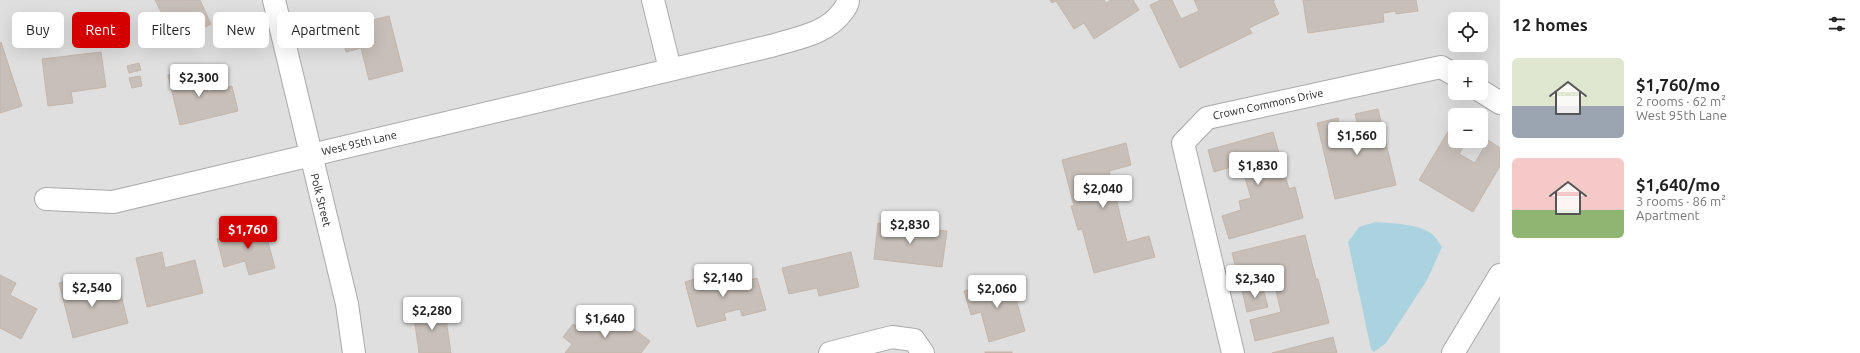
<!DOCTYPE html>
<html lang="en">
<head>
<meta charset="utf-8">
<style>
	:root { --surface:#fff; --page:#f2f2f2; --text:#222; --muted:#767676; --accent:#d40000 }
	body { margin:0; font-family:Ubuntu,sans-serif; background:var(--page); color:var(--text); height:100vh; display:flex; flex-direction:column; font-size:15px; white-space:nowrap }
	* { box-sizing:border-box; margin:0 }
	p { font-size:13px; color:var(--muted) }
	.icon { flex:none; width:22px; height:22px; fill:none; stroke:currentColor; stroke-width:2; stroke-linecap:round; stroke-linejoin:round }
	.map { position:relative; flex:1; overflow:hidden }
	.sheet { display:flex; flex-direction:column; background:var(--surface); width:360px }
	.sheet>* { flex:none }
	.banner { position:absolute; left:12px; top:12px; width:380px; height:36px; display:flex; gap:8px }
	.fabs { position:absolute; left:1448px; top:12px; display:grid; gap:8px }
	.fabs a { display:grid; place-items:center; width:40px; height:40px; border-radius:6px; background:var(--surface); box-shadow:0 4px 16px #0002; font-size:20px }
	.price { position:absolute; translate:-50% -34px; padding:0 9px; border-radius:4px; background:#fff; color:#222; font-size:13px; line-height:26px; filter:drop-shadow(0 1px 2px #0008) }
	.price::after { content:''; position:absolute; left:50%; top:24px; width:12px; height:9px; margin-left:-6px; background:inherit; clip-path:polygon(0 0,100% 0,50% 100%) }
	.price.current { background:var(--accent); color:#fff }
	ul { padding:0; list-style:none }
	li { display:flex; align-items:center; gap:12px; height:100px; padding:0 12px }
	li span { display:grid; place-items:center; flex:none; width:112px; height:80px; border-radius:6px; color:#555 }
	li>.icon { margin-inline-start:auto }
	span .icon { width:48px; height:48px; fill:#fffc; stroke-width:1 }
	li b { font-size:17px }
	h2 { display:flex; justify-content:space-between; align-items:center; height:48px; padding:0 12px; font-size:17px }
	.pill { padding:0 14px; border-radius:6px; background:var(--surface); box-shadow:0 4px 16px #0002; font-size:14px; line-height:36px }
	.pill.current { background:var(--accent); color:#fff }
	main { display:flex; flex:1; min-height:0 }
	.map>svg:first-child { display:block }
</style>
</head>
<body>
<main>
<div class="map">
<svg width="1500" height="353" viewBox="0 0 1500 353">
	<rect width="100%" height="100%" fill="#f2efe9"/>
	<!-- residential -->
	<path fill="#e0dfdf" fill-rule="evenodd" d="M0,0h1500v353h-1500zM1455,19h26v26h-26zM1455,67h26v26h-26zM1455,115h26v26h-26z"/>
	<!-- water -->
	<path fill="#aad3df" d="M1375,222c15,1 45,2 57,12 4,3 7,9 10,13l-15,33 -41,63 -12,9 -3,-3 -23,-107 11,-15z"/>
	<!-- building -->
	<g fill="#c7bfb8" stroke="#c4b6ab">
		<polygon points="155,0 200,0 211,24 189,35 180,15 166,22"/>
		<polygon points="1050,0 1104,0 1106,3 1111,0 1133,0 1139,10 1094,39 1084,23 1074,29 1056,1 1052,3"/>
		<polygon points="1161,0 1172,0 1181,19 1199,11 1194,0 1275,0 1273,1 1279,14 1249,28 1252,33 1180,68 1150,5"/>
		<polygon points="1303,0 1416,0 1418,11 1396,14 1396,11 1383,13 1384,22 1308,33"/>
		<polygon points="389,16 403,71 369,80 361,48 346,52 340,28"/>
		<polygon points="1,42 22,106 0,113 0,43"/>
		<polygon points="101,52 106,87 71,92 73,103 48,106 42,59"/>
		<polygon points="139,63 141,70 129,73 127,66"/>
		<polygon points="203,68 208,92 232,86 238,111 180,125 168,75"/>
		<polygon points="140,76 142,86 132,88 129,78"/>
		<polygon points="1378,109 1396,185 1335,199 1317,123 1338,118 1346,149 1353,148 1350,136 1360,134 1355,114"/>
		<polygon points="1455,120 1455,141 1467,141 1459,154 1475,163 1488,140 1500,148 1500,166 1473,212 1419,180"/>
		<polygon points="1273,132 1289,189 1295,187 1303,218 1229,239 1222,216 1241,210 1239,201 1251,198 1241,164 1214,172 1208,150"/>
		<polygon points="1126,143 1131,165 1109,171 1127,242 1149,236 1155,257 1094,273 1082,229 1078,230 1071,206 1074,206 1062,160"/>
		<polygon points="878,223 947,231 942,267 874,259"/>
		<polygon points="264,226 275,268 249,275 245,261 224,267 217,239"/>
		<polygon points="1305,235 1316,279 1318,279 1329,323 1255,341 1250,320 1281,312 1273,278 1259,281 1257,272 1238,276 1232,253"/>
		<polygon points="162,252 165,268 195,260 203,293 147,307 136,258"/>
		<polygon points="851,252 859,287 819,296 817,288 789,294 782,268"/>
		<polygon points="734,272 737,284 757,278 766,310 742,316 740,309 724,313 726,320 697,327 685,282 704,276 705,279"/>
		<polygon points="0,275 16,283 10,295 37,309 21,339 0,328"/>
		<polygon points="84,276 89,295 119,287 128,323 73,338 59,283"/>
		<polygon points="1010,278 1025,331 989,342 981,312 971,315 964,291"/>
		<polygon points="1262,285 1268,307 1247,312 1242,290"/>
		<polygon points="444,306 451,353 419,353 413,310"/>
		<polygon points="590,316 608,330 618,317 650,341 641,353 565,353 572,344 563,337 573,324 580,329"/>
		<polygon points="1333,337 1337,353 1272,353"/>
		<rect x="985" y="352" width="27" height="1"/>
	</g>
	<g fill="none" stroke-linecap="round" stroke-linejoin="round">
		<defs>
			<g id="minor">
				<polyline points="274,0 347,304 354,353"/>
				<polyline points="653,0 670,69"/>
				<polyline points="1481,91 1500,103"/>
				<path d="M46,199l67,3 658,-156c26,-8 56,-12 72,-35 3,-4 5,-6 5,-11"/>
				<polyline points="830,353 892,337 914,340 923,353"/>
				<polyline points="1233,353 1183,143 1207,118 1441,67 1455,75"/>
				<polyline points="1453,353 1500,275"/>
			</g>
		</defs>
		<!-- minor casing -->
		<use href="#minor" stroke="#a9a9a9" stroke-width="24"/>
		<!-- minor -->
		<use href="#minor" stroke="#fff" stroke-width="22"/>
	</g>
	<g text-anchor="middle" dominant-baseline="central" stroke-width="4" stroke-linejoin="round" paint-order="stroke">
		<!-- street labels -->
		<g font-size="11" fill="#222" stroke="#fff">
			<text transform="translate(1268 104) rotate(-12)">Crown Commons Drive</text>
			<text transform="translate(359 143) rotate(-13)">West 95th Lane</text>
			<text transform="translate(321 200) rotate(76)">Polk Street</text>
		</g>
	</g>
</svg>
<div class="fabs">
<a><svg class="icon" aria-label="locate" viewBox="0 0 24 24"><circle cx="12" cy="12" r="6"/><path d="M12 2v4M12 18v4M2 12h4M18 12h4"/></svg></a>
<a>+</a>
<a>−</a>
</div>
<b class="price" style="left:199px;top:98px">$2,300</b>
<b class="price" style="left:1357px;top:156px">$1,560</b>
<b class="price" style="left:1258px;top:186px">$1,830</b>
<b class="price" style="left:1103px;top:209px">$2,040</b>
<b class="price" style="left:910px;top:245px">$2,830</b>
<b class="price current" style="left:248px;top:250px">$1,760</b>
<b class="price" style="left:723px;top:298px">$2,140</b>
<b class="price" style="left:1255px;top:299px">$2,340</b>
<b class="price" style="left:92px;top:308px">$2,540</b>
<b class="price" style="left:997px;top:309px">$2,060</b>
<b class="price" style="left:432px;top:331px">$2,280</b>
<b class="price" style="left:605px;top:339px">$1,640</b>
<div class="banner">
<a class="pill">Buy</a>
<a class="pill current">Rent</a>
<a class="pill">Filters</a>
<a class="pill">New</a>
<a class="pill">Apartment</a>
</div>
</div>
<section class="sheet">
<h2>12 homes<svg class="icon" aria-label="filters" viewBox="0 0 24 24"><path d="M4 7h16M4 17h16"/><circle cx="9" cy="7" r="2"/><circle cx="15" cy="17" r="2"/></svg></h2>
<ul>
<li><span style="background:linear-gradient(#dfe7d0 60%,#9aa5b1 0)"><svg class="icon" aria-label="home" viewBox="0 0 24 24"><path d="M3 11l9-7 9 7M6 9v11h12V9"/></svg></span><div><b>$1,760/mo</b><p>2 rooms · 62 m²</p><p>West 95th Lane</p></div></li>
<li><span style="background:linear-gradient(#f6c9c9 65%,#8fb573 0)"><svg class="icon" aria-label="home" viewBox="0 0 24 24"><path d="M3 11l9-7 9 7M6 9v11h12V9"/></svg></span><div><b>$1,640/mo</b><p>3 rooms · 86 m²</p><p>Apartment</p></div></li>
</ul>
</section>
</main>
</body>
</html>
